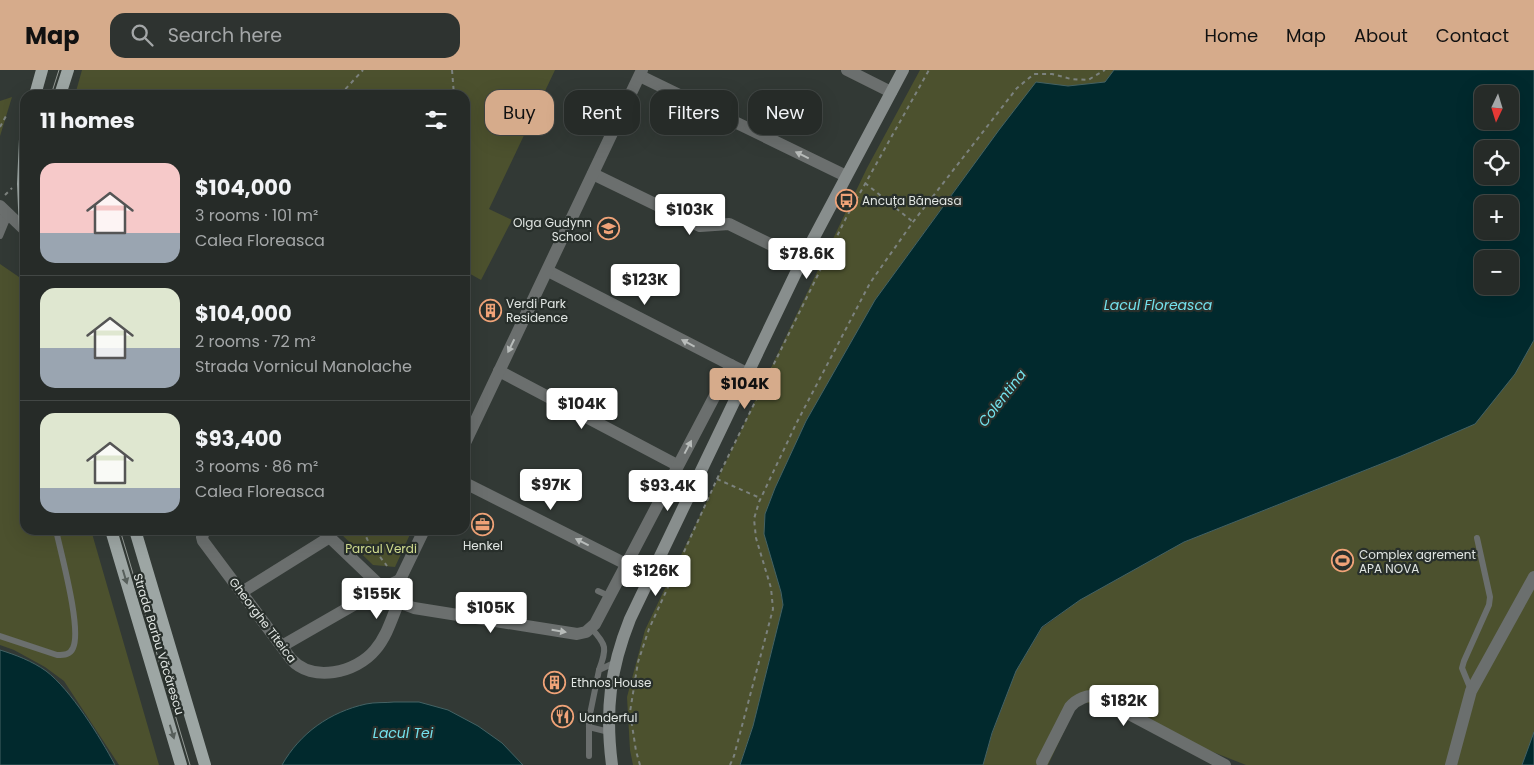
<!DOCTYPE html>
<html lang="en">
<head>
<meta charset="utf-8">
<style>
	:root { --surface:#262b28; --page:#2e3330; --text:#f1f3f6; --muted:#a4a7a8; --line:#424745; --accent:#d6ab8b }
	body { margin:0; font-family:Poppins,sans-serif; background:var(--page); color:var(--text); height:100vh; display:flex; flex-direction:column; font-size:19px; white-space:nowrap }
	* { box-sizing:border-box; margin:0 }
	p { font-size:16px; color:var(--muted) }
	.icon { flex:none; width:28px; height:28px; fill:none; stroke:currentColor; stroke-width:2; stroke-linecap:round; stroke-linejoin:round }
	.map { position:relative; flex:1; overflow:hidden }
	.details { position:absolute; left:20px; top:20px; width:450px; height:445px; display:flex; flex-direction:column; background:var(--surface); border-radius:15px; box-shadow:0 5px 20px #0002,0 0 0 1px var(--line) }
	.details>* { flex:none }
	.hud { position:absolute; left:485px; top:20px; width:475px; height:45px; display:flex; gap:10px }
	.needle { width:32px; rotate:184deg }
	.fabs { position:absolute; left:1474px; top:15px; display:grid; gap:10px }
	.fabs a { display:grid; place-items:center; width:45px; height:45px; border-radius:10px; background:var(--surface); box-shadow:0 5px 20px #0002,0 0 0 1px var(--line); font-size:25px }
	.price { position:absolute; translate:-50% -42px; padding:0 11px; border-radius:5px; background:#fff; color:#222; font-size:16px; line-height:32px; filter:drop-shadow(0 1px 2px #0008) }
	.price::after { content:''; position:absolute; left:50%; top:30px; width:15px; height:11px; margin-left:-8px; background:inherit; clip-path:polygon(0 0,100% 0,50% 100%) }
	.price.current { background:var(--accent); color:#111 }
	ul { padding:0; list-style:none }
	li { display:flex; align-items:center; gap:15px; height:125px; padding:0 20px }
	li+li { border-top:1px solid var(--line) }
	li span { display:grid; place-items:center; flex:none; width:140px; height:100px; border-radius:15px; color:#555 }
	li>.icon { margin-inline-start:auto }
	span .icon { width:60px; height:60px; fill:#fffc; stroke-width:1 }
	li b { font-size:21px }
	h2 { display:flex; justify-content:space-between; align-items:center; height:60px; padding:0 20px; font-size:21px }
	.chip { padding:0 18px; border-radius:15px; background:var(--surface); box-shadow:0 5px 20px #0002,0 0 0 1px var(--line); font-size:18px; line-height:45px }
	.chip.current { background:var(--accent); color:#111 }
	header { display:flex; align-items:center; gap:30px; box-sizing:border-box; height:70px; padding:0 25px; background:var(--accent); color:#111 }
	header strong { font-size:24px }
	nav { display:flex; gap:28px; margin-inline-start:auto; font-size:18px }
	.search { width:350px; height:45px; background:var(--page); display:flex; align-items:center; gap:12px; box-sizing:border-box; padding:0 18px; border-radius:15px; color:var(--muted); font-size:19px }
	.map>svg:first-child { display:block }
</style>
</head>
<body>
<header>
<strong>Map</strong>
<div class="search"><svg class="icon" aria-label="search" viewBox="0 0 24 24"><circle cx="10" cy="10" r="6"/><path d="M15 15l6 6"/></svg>Search here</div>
<nav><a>Home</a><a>Map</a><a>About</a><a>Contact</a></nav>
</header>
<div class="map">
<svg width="1534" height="695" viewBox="0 0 1534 695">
	<rect width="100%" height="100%" fill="#323935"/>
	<!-- green -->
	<g fill="#4c512e">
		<polygon points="82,0 555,0 489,139 512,150 481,210 465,201 465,25 75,25"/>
		<polygon points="920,0 1114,0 1105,12 1068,16 1036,13 954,121 875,230 806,351 775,418 765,444 783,535 753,656 740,695 633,695 630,680 627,627 645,560 867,98"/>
		<polygon points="12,27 0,66 0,31"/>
		<polygon points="0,194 19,207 25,230 25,460 91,460 159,695 119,695 64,611 45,597 14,580 0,575"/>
		<polygon points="1534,270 1534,662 1522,695 1246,695 1083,631 1076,636 1048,695 983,695 992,664 1016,601 1042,558 1080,530 1184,472 1401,386 1474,354 1515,304"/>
		<polygon points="337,460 412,460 395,497 373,495"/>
	</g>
	<!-- water -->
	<g fill="#01292d" stroke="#446264" fill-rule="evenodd">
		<path d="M1114,0h420v270l-19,34 -40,50 -74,32 -217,86 -104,58 -38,27 -26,44 -24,62 -9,32h-243l13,-39 30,-121 -2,-13 -17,-58 1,-20 10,-26 31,-67 69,-121 124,-170 37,-48 32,4 37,-4zM1482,24h28v27h-28zM1482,79h28v27h-28zM1482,134h28v27h-28zM1482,189h28v27h-28z"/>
		<path d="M0,580c16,5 32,11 46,21 25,19 54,66 69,94h-115z"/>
		<path d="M394,632h25l29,8 30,16 24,17 21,22h-241c18,-32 48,-53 84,-61 9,-2 19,-1 28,-2z"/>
		<polygon points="1534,662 1534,695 1522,695"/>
	</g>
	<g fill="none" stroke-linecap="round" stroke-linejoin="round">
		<!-- path -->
		<g stroke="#7c827e" stroke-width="2" stroke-dasharray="4 4" stroke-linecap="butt">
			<polyline points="452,0 454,25"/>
			<polyline points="340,25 363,0"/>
			<polyline points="0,57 6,46"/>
			<polyline points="865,113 913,152"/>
			<polyline points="5,125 12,118"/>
			<polyline points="717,409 760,428"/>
			<polyline points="363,460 368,471 387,496"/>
			<polyline points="640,695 636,681 630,642 638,592 649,559 717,409 847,146 929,0"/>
			<polyline points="730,695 734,686 773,539 771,518 756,468 754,449 759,432 796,354 870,213 913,152 1017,18 1034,4 1052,4 1071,9 1088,10 1105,0"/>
		</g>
		<!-- service -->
		<g stroke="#6b6f6e" stroke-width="6">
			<polyline points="0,166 7,149"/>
			<polyline points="24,310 25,313"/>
			<polyline points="598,521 609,526"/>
			<path d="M591,558c16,17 16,20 8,42"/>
			<path d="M0,566l57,19c7,0 13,0 16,-7 9,-19 -12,-94 -17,-118"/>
			<polyline points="1471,620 1462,598 1464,591 1489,535 1490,527 1477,468"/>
			<polyline points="589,657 609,662"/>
			<polyline points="589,686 589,649 599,600 616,592"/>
		</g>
		<!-- minor -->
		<g stroke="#6b6f6e" stroke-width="12">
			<polyline points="847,0 891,22"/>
			<polyline points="640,6 846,106"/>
			<polyline points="593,104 700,156 729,154 802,190"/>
			<polyline points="0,152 9,145"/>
			<polyline points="548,201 731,295"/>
			<polyline points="499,301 677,395"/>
			<polyline points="465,373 642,0"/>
			<polyline points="465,413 626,494"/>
			<path d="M205,460l-3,7 1,4 88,118c21,24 65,14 84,-9 12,-14 17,-32 24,-49"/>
			<polyline points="397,516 424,460"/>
			<polyline points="242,522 330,467"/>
			<polyline points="282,576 383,518 400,510"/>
			<path d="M1042,692l28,-55c7,-8 18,-13 27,-10l128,68"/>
			<polyline points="1451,695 1471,621 1534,507"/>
		</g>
		<!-- tertiary -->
		<g stroke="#6b6f6e" stroke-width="12">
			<polyline points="0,136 25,160"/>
			<polyline points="322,460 392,527 406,535 414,538 577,564 586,562 595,554 731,295 747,303"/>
		</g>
		<!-- secondary -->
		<path stroke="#888e8d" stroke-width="12" d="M612,695c-7,-54 -2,-96 18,-146l172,-359 101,-190"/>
		<!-- primary -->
		<g stroke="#9da6a4" stroke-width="12">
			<polyline points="35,25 42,0"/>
			<polyline points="60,25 68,0"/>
			<polyline points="25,69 23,114 25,161"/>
			<polyline points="111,460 181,695"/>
			<polyline points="135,460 205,695"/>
		</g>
		<!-- tram -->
		<g stroke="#959b97" stroke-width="1">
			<polyline points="51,25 59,0"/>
			<polyline points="120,460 190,695"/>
		</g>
	</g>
	<!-- one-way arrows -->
	<defs><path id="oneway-solid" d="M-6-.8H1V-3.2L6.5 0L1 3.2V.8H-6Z" transform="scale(1.25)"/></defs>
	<g fill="#b8bcba">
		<use href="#oneway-solid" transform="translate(802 85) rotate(-154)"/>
		<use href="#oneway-solid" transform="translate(688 273) rotate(-152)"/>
		<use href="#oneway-solid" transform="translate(511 276) rotate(116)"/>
		<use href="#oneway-solid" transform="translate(688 377) rotate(-62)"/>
		<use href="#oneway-solid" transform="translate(582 472) rotate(-153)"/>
		<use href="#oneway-solid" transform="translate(559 561) rotate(9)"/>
	</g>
	<g fill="#575f5b">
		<use href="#oneway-solid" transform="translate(125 507) rotate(73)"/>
		<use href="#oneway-solid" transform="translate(172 662) rotate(73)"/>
	</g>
	<!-- icons -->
	<defs>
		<symbol id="bus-ring" viewBox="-11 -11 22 22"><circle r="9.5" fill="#282f2b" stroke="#f0a378" stroke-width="1.5"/><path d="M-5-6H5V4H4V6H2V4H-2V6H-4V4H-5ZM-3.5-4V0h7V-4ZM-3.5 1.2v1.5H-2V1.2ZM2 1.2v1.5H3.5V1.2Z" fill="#f0a378"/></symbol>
		<symbol id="school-ring" viewBox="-11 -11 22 22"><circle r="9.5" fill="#282f2b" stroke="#f0a378" stroke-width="1.5"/><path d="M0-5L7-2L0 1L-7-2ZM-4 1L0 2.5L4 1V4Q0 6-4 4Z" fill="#f0a378"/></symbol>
		<symbol id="building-ring" viewBox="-11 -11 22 22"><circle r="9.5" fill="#282f2b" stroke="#f0a378" stroke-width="1.5"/><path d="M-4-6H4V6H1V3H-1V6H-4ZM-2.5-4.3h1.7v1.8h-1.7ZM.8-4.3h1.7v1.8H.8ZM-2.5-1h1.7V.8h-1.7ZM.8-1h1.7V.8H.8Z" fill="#f0a378"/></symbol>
		<symbol id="office-ring" viewBox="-11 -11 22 22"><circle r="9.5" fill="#282f2b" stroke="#f0a378" stroke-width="1.5"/><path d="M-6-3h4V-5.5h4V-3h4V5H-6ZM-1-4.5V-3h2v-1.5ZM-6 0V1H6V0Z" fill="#f0a378"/></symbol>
		<symbol id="stadium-ring" viewBox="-11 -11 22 22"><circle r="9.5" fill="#282f2b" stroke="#f0a378" stroke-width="1.5"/><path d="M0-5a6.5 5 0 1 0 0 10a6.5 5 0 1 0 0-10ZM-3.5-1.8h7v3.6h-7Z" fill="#f0a378"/></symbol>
		<symbol id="restaurant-ring" viewBox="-11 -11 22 22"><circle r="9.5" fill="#282f2b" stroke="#f0a378" stroke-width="1.5"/><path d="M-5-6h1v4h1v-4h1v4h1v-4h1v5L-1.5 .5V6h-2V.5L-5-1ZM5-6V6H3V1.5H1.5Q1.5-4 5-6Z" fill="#f0a378"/></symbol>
	</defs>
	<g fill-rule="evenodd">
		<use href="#bus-ring" x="834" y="118" width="25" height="25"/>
		<use href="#school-ring" x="596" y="146" width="25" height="25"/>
		<use href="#building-ring" x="478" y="228" width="25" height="25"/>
		<use href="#office-ring" x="470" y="442" width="25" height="25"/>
		<use href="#stadium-ring" x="1330" y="478" width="25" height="25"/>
		<use href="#building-ring" x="542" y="600" width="25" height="25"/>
		<use href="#restaurant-ring" x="550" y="634" width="25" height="25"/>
	</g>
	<g text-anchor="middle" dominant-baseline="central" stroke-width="4.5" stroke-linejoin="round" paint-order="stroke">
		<!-- poi labels -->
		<g font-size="12" fill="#e1e6e3" stroke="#282f2b" text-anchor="start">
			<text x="862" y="130">Ancuța Băneasa</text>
			<text x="592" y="152" text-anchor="end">Olga Gudynn<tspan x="592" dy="14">School</tspan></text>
			<text x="506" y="233">Verdi Park<tspan x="506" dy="14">Residence</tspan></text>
			<text x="483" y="475" text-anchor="middle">Henkel</text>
			<text x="1359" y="484">Complex agrement<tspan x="1359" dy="14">APA NOVA</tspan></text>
			<text x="571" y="612">Ethnos House</text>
			<text x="579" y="647">Uanderful</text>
		</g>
		<!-- park labels -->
		<g font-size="12" fill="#d5e192" stroke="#282f2b">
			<text x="381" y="478">Parcul Verdi</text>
		</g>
		<!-- street labels -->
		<g font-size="12" fill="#e1e6e3" stroke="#282f2b">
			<text transform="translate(263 550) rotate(53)">Gheorghe Titeica</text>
			<text transform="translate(159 574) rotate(73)">Strada Barbu Văcărescu</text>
		</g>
		<!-- water labels -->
		<g font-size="14" font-style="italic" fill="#74e2ed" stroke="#282f2b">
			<text x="1158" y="235">Lacul Floreasca</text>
			<text transform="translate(1002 328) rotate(-52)">Colentina</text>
			<text x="403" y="663">Lacul Tei</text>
		</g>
	</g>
</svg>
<div class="fabs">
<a><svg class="needle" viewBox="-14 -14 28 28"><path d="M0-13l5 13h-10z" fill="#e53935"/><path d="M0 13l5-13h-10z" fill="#a4a7a8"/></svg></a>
<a><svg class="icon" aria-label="locate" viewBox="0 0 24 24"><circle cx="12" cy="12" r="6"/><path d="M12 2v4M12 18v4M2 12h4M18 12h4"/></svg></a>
<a>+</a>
<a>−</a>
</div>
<b class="price" style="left:690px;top:166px">$103K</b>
<b class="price" style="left:807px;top:210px">$78.6K</b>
<b class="price" style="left:645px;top:236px">$123K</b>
<b class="price current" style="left:745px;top:340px">$104K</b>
<b class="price" style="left:582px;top:360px">$104K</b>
<b class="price" style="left:551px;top:441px">$97K</b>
<b class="price" style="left:668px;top:442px">$93.4K</b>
<b class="price" style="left:656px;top:527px">$126K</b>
<b class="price" style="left:377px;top:550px">$155K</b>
<b class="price" style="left:491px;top:564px">$105K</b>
<b class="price" style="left:1124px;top:657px">$182K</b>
<div class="hud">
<a class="chip current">Buy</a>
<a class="chip">Rent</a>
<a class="chip">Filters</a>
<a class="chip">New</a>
</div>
<section class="details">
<h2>11 homes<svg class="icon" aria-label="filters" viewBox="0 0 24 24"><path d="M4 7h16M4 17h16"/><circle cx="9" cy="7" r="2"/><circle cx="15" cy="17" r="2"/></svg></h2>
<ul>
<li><span style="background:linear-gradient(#f6c9c9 70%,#9aa5b1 0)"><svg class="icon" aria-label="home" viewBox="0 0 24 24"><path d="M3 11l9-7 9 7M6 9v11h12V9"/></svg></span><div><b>$104,000</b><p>3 rooms · 101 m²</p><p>Calea Floreasca</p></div></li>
<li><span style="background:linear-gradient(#dfe7d0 60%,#9aa5b1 0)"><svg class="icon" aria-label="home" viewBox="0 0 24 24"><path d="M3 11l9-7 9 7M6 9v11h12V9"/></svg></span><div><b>$104,000</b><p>2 rooms · 72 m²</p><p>Strada Vornicul Manolache</p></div></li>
<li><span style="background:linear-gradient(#dfe7d0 75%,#9aa5b1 0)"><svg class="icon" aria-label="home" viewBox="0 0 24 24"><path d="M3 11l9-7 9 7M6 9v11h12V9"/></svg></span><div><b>$93,400</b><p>3 rooms · 86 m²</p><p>Calea Floreasca</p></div></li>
</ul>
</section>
</div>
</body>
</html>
